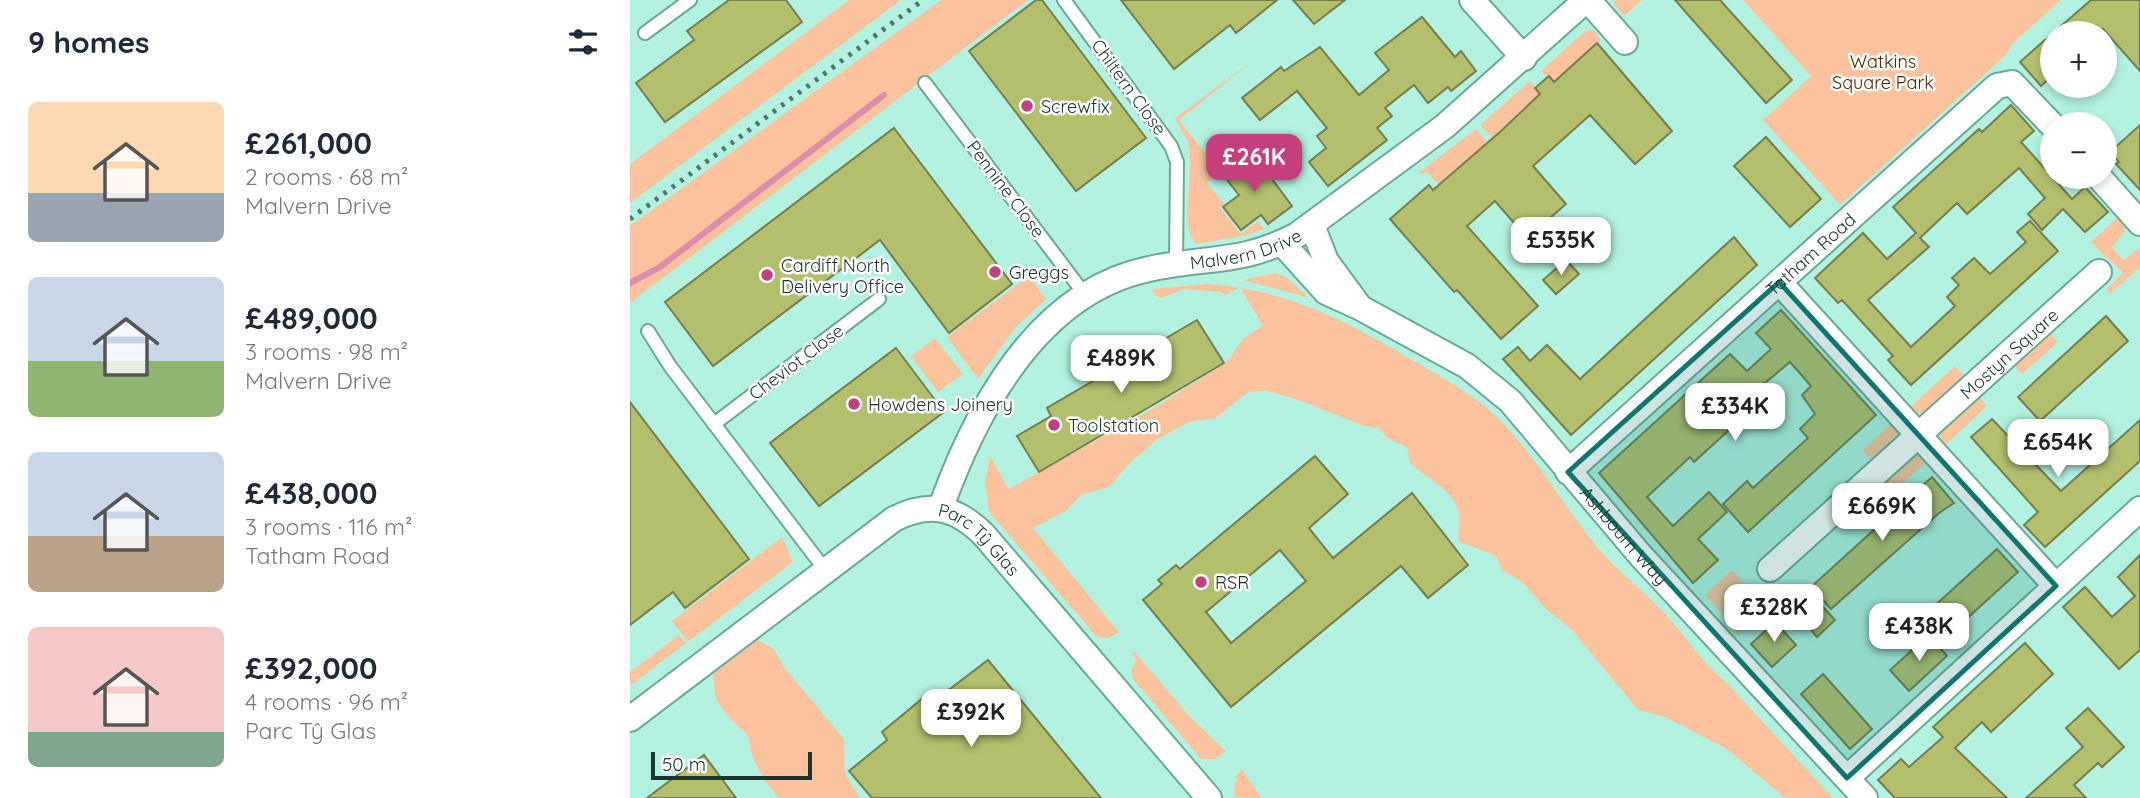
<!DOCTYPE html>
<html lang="en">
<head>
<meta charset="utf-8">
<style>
	:root { --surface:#fff; --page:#f6f6f7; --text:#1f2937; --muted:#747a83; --accent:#c53f7e }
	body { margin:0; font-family:Quicksand,sans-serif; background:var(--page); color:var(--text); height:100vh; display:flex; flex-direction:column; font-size:26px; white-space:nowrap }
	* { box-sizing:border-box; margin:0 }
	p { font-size:23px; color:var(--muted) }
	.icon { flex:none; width:38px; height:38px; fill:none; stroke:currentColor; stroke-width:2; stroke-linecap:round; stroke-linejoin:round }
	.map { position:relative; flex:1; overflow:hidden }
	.sheet { display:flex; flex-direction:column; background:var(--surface); width:630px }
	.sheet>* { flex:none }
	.controls { position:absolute; left:1410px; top:21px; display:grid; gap:14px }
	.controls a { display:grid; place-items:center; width:77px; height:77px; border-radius:50%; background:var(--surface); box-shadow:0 4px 10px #0003; font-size:35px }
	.scale { position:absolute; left:21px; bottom:18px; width:161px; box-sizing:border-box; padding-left:7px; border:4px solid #1b342e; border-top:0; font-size:19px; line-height:24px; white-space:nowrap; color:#1b342e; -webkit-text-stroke:5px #fff; paint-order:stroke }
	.price { position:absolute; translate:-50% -60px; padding:0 16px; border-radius:14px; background:#fff; color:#222; font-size:23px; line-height:46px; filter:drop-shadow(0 2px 4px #0008) }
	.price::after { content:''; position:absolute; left:50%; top:42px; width:21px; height:16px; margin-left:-10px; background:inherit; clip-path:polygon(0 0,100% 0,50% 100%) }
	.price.active { background:var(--accent); color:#fff }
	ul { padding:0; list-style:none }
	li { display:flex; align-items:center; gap:21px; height:175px; padding:0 28px }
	li span { display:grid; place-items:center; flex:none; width:196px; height:140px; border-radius:10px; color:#555 }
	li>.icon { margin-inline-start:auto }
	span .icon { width:84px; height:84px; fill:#fffc; stroke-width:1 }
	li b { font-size:30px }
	h2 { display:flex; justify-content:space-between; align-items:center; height:84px; padding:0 28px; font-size:30px }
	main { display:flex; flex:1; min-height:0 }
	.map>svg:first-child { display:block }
</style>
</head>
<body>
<main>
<section class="sheet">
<h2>9 homes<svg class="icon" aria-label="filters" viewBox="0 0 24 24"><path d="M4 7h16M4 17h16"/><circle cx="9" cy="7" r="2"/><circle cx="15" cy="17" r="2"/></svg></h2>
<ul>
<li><span style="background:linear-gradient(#ffd9b3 65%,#9aa5b1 0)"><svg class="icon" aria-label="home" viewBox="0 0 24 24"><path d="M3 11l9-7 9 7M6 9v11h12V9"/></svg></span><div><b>£261,000</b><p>2 rooms · 68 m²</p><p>Malvern Drive</p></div></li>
<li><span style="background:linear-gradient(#c9d6e8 60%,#8fb573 0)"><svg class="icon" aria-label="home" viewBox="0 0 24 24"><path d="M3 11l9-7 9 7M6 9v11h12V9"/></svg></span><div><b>£489,000</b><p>3 rooms · 98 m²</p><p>Malvern Drive</p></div></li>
<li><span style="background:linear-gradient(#c9d6e8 60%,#b9a48a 0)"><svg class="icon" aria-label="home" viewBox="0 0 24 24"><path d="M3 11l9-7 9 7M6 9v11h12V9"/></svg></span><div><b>£438,000</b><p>3 rooms · 116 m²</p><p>Tatham Road</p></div></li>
<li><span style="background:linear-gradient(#f6c9c9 75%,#7fa58c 0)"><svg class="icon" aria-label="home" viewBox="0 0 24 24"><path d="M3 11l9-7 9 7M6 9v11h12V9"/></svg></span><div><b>£392,000</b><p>4 rooms · 96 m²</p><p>Parc Tŷ Glas</p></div></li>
</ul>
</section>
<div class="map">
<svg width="1510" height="798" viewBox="0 0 1510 798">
	<rect width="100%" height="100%" fill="#b3f2e0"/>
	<!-- green -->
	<g fill="#fbc39d">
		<polygon points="219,0 271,0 0,203 0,164"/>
		<polygon points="311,0 398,0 0,303 0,226"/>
		<polygon points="986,0 1012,0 994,16 983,3"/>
		<polygon points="1113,0 1431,0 1382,44 1377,54 1210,205 1133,120 1181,76"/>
		<polygon points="964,30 971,40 924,82 911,71 955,31"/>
		<path d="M625,59l-76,61 41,52 -13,11 17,21 -4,4 21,26 17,-13 6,8 -20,7 -48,8c-18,-21 -1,-69 -7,-97 -2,-10 -10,-19 -14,-29z"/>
		<polygon points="900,81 910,94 862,138 850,125"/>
		<polygon points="846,129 858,143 809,185 797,172 787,174"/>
		<polygon points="1491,214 1495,231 1482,247 1493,260 1510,248 1510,267 1480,294 1476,290 1493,273 1461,242"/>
		<polygon points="646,273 658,278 679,298 613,280"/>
		<polygon points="399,276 416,299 385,328 348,379 317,337"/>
		<path d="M577,284c86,6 144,40 216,82 27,16 56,32 78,55 37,38 63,86 97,127 20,24 47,43 68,67 21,22 36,48 60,67l107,116h-48l-58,-49 -62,-32 -27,-7 -67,-81 -24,-19 -25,-28 -20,-12 -7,-15 -36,-13c-2,-10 2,-18 0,-28 -4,-24 -32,-35 -49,-51l-3,-16 -20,-9 -8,-10 -15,-2 -60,-24 -36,-11 -20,1 -32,26 -27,4 -31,17 -26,22 -23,26 -28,8 -15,16 -33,17 86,104 -10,6 -12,-1 -108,-125 -4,-31 5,-25 19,33 145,-81 72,-45 18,-25 19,-12 -23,-39 -14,8 -5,-3 -37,-3 -22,9 -6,-2 -5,-7z"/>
		<polygon points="1417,330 1428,342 1392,374 1382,362"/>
		<polygon points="305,338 333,374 308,392 281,356"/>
		<polygon points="1325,366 1337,378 1294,415 1278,409"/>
		<polygon points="1347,394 1357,406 1313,447 1310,431"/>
		<polygon points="1264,421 1269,431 1266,441 1244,462 1233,450"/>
		<polygon points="1287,455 1298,460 1263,492 1252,480 1280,457"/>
		<polygon points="152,537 163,562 58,642 42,621"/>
		<polygon points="1102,570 1137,607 1107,635 1103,625 1075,595"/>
		<polygon points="49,635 56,643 0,686 0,672"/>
		<path d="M122,637l21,11 11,19 60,72 1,34 15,25h-81c-15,-17 -29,-38 -30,-61 -23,-24 -39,-32 -35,-68z"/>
		<polygon points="505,652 561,718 596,751 585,759 571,759 503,679 501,671 506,660 502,654"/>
		<polygon points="612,770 632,798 605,797 604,785 608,780 605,776"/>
	</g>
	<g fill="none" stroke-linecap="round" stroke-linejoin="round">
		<!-- stream -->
		<polyline stroke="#dd8cab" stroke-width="6" points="0,283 30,267 254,95"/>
	</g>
	<!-- building -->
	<g fill="#b4bf6e" stroke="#767d4e" stroke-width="2" fill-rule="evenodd">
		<polygon points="99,0 156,0 172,22 35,122 6,83 64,40 57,31"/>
		<polygon points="406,0 412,0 516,138 446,191 339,51"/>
		<polygon points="491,0 647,0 606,33 600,25 544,69"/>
		<polygon points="663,0 715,0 684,24"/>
		<polygon points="1045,0 1090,0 1162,80 1136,103"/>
		<polygon points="1461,0 1510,0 1510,71 1473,29 1468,33 1423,33"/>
		<polygon points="792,17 825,57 831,51 846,71 821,91 818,87 798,103 784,85 755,108 762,116 747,128 757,140 698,186 679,162 696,148 687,136 697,128 667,91 630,120 612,98 651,67 654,71 690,47 729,95 759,70 745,53"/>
		<polygon points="1423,33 1423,75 1411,86 1390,62"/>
		<polygon points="967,43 1042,131 1005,164 960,115 903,166 936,204 897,238 865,201 837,226 908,306 871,339 827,290 824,292 760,219 799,185 803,190 871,131 910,94 905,88 919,76 924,82"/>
		<polygon points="1381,105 1404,131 1391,142 1442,199 1455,187 1478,212 1455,232 1433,209 1412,230 1398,214 1415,198 1389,168 1337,214 1327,203 1290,238 1299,247 1238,300 1281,347 1325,306 1317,297 1329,285 1322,278 1344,258 1360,274 1396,242 1387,232 1400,221 1428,251 1281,385 1258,360 1263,356 1212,300 1208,303 1185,278 1233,233 1257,259 1286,233 1263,207 1349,129 1352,132"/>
		<polygon points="1510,125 1510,190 1486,164 1489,162 1480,152"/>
		<polygon points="264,128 382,284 319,333 250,240 83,366 35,302"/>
		<polygon points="1136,137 1191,199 1160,227 1104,166"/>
		<polygon points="622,152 662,206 638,224 631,215 611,230 593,207 609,195 593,175"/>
		<polygon points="1104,237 1127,265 941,435 873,359 888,347 900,361 917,345 950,379"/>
		<polygon points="936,260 949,274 926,294 913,280"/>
		<polygon points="1151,310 1246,415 1118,532 1093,504 1117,481 1123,488 1178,438 1170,429 1185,414 1172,395 1181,386 1160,362 1112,402 1120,411 1064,462 1060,457 1017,497 1043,526 1079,492 1097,512 1068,539 1088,560 1063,583 969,473 1100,354 1117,371 1141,349 1126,333"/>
		<polygon points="1476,316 1498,341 1410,421 1388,397"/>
		<polygon points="567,320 594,363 409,472 387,436 421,416 417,408"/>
		<polygon points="266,348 314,412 189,506 140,443"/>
		<polygon points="0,402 119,559 55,608 43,592 0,625"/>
		<polygon points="1362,419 1431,491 1510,420 1510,461 1415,547 1394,525 1408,512 1341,437"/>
		<path d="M685,456l33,38 -39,34 24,30 79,-65 56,72 -40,33 -27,-32 -170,141 -88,-107 19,-16 -4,-4 18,-15 4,4zM650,550l26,31 -75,62 -25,-31z"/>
		<polygon points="1302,477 1324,503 1309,513 1201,609 1181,587"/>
		<polygon points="1367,549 1388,572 1322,632 1301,609"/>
		<polygon points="1510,555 1510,650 1489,669 1433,607 1455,587 1482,617 1505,596 1488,577"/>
		<polygon points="1193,607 1205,620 1187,637 1175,623"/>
		<polygon points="1145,622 1166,645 1142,667 1121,644"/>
		<polygon points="1299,635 1317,656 1279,691 1260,670"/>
		<polygon points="1395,643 1423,674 1361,732 1352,722 1325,748 1377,798 1265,798 1248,780 1271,759 1279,767 1313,737 1303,727"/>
		<polygon points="358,660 471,798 242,798 219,771 257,740 252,732 293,698 299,705"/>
		<polygon points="1193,674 1242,729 1220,749 1171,694"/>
		<polygon points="1458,708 1494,747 1472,767 1468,763 1444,785 1456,798 1396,798 1453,747 1436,728"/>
		<polygon points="74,755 106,798 17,798"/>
	</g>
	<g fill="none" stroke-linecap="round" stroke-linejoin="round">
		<defs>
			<g id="service">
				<polyline points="434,0 541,146 547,162 546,264"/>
				<polyline points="15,33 60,0"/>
				<polyline points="295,83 456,296"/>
				<polyline points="18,331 40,366 196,571"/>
				<polyline points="84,424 249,299"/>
			</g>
			<g id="minor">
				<polyline points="842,0 894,58"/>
				<polyline points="958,0 995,42"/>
				<polyline points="1469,177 1510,223"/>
				<polyline points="682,225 696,261 729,306"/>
				<path id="s1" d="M652,243l44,49 33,15 108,59 43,35 131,155 224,242"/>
				<polyline points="1149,282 1426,586"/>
				<path id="s2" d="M938,472l429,-386 15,-3 41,43"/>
				<path id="s3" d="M311,507c35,-97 97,-215 208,-238 58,-13 91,-4 148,-34l148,-109 141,-126"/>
				<path id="s4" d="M1140,569l329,-297"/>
				<path id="s5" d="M0,719l264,-200c36,-18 62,-12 90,16l225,263"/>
				<polyline points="1217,778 1510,509"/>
			</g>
		</defs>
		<!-- service casing -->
		<use href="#service" stroke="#6ca898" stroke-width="16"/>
		<!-- minor casing -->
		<use href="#minor" stroke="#6ca898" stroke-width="28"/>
		<!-- service -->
		<use href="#service" stroke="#fff" stroke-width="12"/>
		<!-- minor -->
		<use href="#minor" stroke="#fff" stroke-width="24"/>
		<!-- rail -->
		<polyline stroke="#50766c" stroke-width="5" stroke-dasharray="3.5 7" stroke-linecap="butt" points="0,219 293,0"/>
	</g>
	<!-- marked area -->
	<path fill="#0f766e" fill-opacity="0.2" stroke="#0f766e" stroke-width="5" stroke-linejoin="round" d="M1149,282l277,304 -209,192 -279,-306z"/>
	<!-- markers -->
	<g fill="#c53f7e" stroke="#fff" stroke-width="2.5">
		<circle cx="397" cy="106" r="7"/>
		<circle cx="365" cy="272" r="7"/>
		<circle cx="137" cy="275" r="7"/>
		<circle cx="224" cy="404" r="7"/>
		<circle cx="424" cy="425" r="7"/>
		<circle cx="571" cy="582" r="7"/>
	</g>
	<g text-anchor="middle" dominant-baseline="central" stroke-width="5" stroke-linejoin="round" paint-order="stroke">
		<!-- park labels -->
		<g font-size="18" fill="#522600" stroke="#fff">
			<text x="1253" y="61">Watkins<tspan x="1253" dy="21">Square Park</tspan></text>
		</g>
		<!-- street labels -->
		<g font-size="18" fill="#1b342e" stroke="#fff">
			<text transform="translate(499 87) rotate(54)">Chiltern Close</text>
			<text transform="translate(376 189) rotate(53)">Pennine Close</text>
			<text stroke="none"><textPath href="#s3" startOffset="429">Malvern Drive</textPath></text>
			<text stroke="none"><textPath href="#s2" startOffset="326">Tatham Road</textPath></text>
			<text stroke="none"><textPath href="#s4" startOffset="322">Mostyn Square</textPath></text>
			<text transform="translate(166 362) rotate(-37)">Cheviot Close</text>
			<text stroke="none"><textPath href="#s1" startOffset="457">Ashbourn Way</textPath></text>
			<text stroke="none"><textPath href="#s5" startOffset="429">Parc Tŷ Glas</textPath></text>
		</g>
		<!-- poi labels -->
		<g font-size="18" fill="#1b342e" stroke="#fff" text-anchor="start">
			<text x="411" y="106">Screwfix</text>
			<text x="151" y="265">Cardiff North<tspan x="151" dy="21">Delivery Office</tspan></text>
			<text x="379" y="272">Greggs</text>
			<text x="238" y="404">Howdens Joinery</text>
			<text x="438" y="425">Toolstation</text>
			<text x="585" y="582">RSR</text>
		</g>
	</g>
</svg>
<div class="controls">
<a>+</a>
<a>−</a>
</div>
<div class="scale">50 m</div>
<b class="price active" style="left:624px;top:194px">£261K</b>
<b class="price" style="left:931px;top:277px">£535K</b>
<b class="price" style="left:491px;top:395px">£489K</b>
<b class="price" style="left:1105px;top:443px">£334K</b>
<b class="price" style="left:1428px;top:479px">£654K</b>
<b class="price" style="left:1252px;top:543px">£669K</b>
<b class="price" style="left:1144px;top:644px">£328K</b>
<b class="price" style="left:1289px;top:663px">£438K</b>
<b class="price" style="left:341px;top:749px">£392K</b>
</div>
</main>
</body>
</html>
